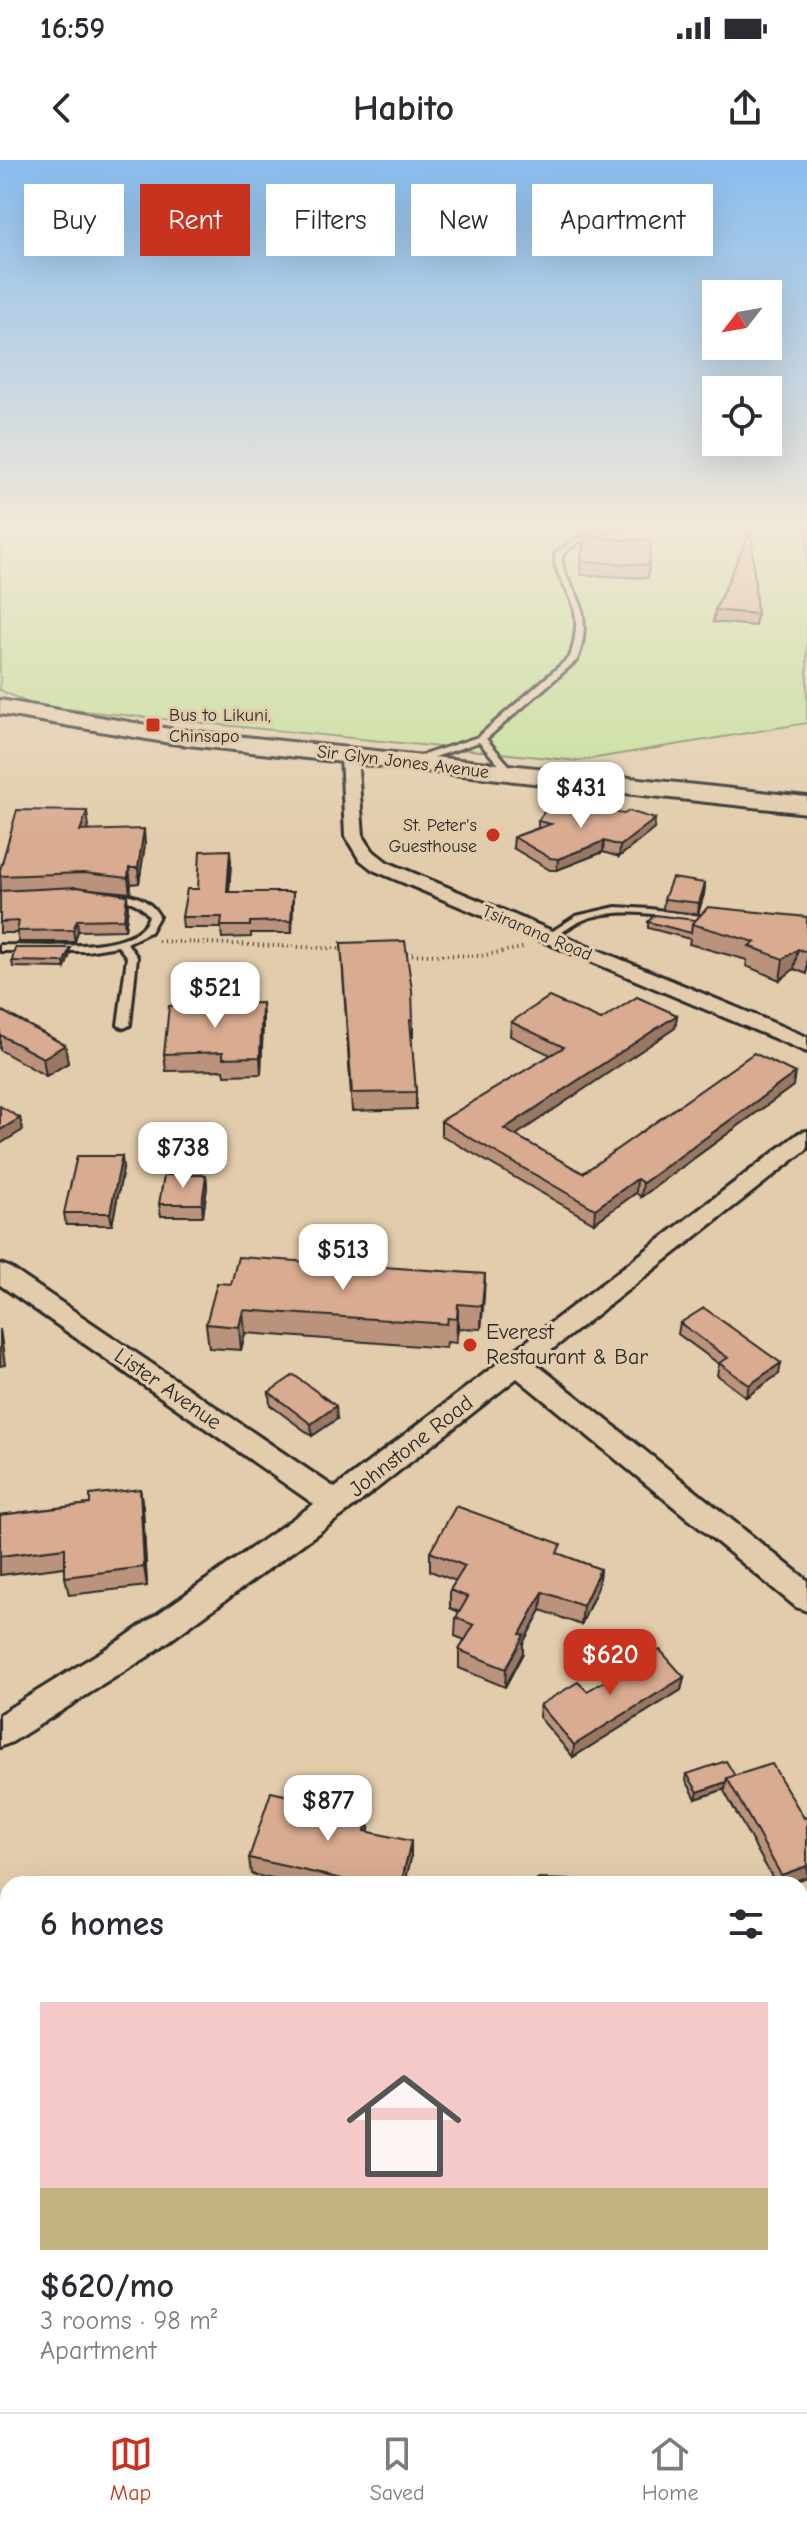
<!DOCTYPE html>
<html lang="en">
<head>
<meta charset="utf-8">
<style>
	:root { --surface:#fff; --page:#f7f7f7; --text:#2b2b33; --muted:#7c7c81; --line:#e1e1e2; --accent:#c8321e }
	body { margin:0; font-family:"Comic Neue",sans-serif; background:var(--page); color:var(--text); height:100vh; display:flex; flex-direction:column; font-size:30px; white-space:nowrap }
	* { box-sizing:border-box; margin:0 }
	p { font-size:26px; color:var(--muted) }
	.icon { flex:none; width:44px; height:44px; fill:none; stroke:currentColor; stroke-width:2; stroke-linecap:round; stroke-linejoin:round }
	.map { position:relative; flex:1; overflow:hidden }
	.side { position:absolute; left:0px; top:1716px; width:808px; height:536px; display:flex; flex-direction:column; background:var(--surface); border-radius:24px 24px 0 0; box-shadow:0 8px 32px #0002 }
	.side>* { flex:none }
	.top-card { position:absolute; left:24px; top:24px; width:760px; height:72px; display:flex; gap:16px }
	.needle { width:52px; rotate:239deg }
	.tools { position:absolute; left:702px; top:120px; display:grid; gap:16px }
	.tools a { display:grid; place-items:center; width:80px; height:80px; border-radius:0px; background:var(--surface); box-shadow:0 8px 32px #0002; font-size:40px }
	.price { position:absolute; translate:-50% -68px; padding:0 18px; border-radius:16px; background:#fff; color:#222; font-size:26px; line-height:52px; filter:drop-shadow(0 2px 4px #0008) }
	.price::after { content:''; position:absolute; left:50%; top:48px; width:24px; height:18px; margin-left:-12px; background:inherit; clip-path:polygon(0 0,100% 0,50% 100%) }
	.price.selected { background:var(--accent); color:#fff }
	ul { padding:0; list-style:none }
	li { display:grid; align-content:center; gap:16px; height:424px; padding:0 40px }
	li+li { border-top:2px solid var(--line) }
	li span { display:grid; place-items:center; height:248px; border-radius:0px; color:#555 }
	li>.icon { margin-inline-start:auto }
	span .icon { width:144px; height:144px; fill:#fffc; stroke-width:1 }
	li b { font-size:34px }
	h2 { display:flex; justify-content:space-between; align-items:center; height:96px; padding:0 40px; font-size:34px }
	.chip { padding:0 28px; border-radius:0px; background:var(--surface); box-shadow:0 8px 32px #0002; font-size:28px; line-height:72px }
	.chip.selected { background:var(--accent); color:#fff }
	.status { display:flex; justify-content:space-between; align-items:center; height:56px; padding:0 40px; background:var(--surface); direction:ltr }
	.status svg { height:22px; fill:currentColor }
	header { display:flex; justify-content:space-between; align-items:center; height:104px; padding:0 40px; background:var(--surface); font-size:36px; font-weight:700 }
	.menu { display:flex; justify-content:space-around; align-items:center; height:112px; border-top:2px solid var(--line); background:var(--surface); font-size:22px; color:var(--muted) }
	.menu a { display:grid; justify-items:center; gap:4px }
	.menu .selected { color:var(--accent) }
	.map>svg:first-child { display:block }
</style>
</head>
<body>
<div class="status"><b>16:59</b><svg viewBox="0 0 49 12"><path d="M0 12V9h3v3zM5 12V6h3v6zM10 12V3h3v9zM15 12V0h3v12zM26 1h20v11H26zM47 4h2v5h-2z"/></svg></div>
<header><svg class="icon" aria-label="back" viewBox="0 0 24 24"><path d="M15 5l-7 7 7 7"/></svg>Habito<svg class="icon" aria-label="share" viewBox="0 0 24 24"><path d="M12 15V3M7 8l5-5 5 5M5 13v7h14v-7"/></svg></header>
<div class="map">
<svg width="807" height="2252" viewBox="0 0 807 2252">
	<rect width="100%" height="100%" fill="#e2ccab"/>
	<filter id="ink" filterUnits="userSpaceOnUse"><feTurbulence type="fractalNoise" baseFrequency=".0125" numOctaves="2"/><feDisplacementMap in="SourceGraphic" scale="16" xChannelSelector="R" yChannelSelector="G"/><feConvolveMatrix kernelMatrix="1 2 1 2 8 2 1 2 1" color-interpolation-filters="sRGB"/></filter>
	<g filter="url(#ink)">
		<!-- green -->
		<polygon fill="#c2df96" stroke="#768560" stroke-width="2" points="0,365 807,365 807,563 578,601 34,546 0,530"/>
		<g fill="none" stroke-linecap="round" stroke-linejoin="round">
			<defs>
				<g id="service">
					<path d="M624,365h10l-56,17 -16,13c-1,18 8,26 15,41 10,19 8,45 0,64l-91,79 30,34v4h-6l-31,-35 -65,22h-6v-4l70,-23 92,-80c6,-17 9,-39 2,-56 -7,-18 -18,-27 -17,-47l19,-14z"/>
					<path d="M110,732c21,2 38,5 49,24l-9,16 -23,11 10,14 -7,68 -6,3 -6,-3 9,-68 -9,-11 -31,5h-87v-6c32,0 120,7 143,-18 3,-3 4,-7 6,-11 -11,-16 -25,-16 -43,-19l-1,-2z"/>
					<path d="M616,747l34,2 65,9 5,3 -5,3c-41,-6 -91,-20 -132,-4 -12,5 -22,13 -32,20l-4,1 -5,-3 34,-22z"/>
				</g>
				<g id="minor">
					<polygon points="349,590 357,595 363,676 373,691 387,702 807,877 807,892 373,710 359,699 345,676 341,595"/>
					<polygon points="807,971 807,989 535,1203 807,1420 807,1451 796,1447 517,1218 347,1352 147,1497 12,1582 0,1587 0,1554 125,1477 314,1344 0,1125 0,1104 9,1107 335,1328 799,973"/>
				</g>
				<polygon id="secondary" points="0,540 170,569 807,637 807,653 170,583 0,554"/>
			</defs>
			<!-- service casing -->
			<use href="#service" stroke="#2b2b2b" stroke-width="6"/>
			<!-- minor casing -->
			<use href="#minor" stroke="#2b2b2b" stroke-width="6"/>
			<!-- secondary casing -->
			<use href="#secondary" stroke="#2b2b2b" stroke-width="6"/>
			<!-- path -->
			<g stroke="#2b2b2b" stroke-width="4" stroke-dasharray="1 4" stroke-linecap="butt">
				<polyline points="158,781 348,789"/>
				<polyline points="402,794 481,796 526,787"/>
			</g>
			<!-- service -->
			<use href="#service" fill="#e2ccab" fill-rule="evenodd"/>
			<!-- minor -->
			<use href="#minor" fill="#e2ccab" fill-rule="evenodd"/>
			<!-- secondary -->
			<use href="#secondary" fill="#e2ccab" fill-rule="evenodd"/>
		</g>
		<!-- wall -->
		<g fill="#bb937c" stroke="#2b2b2b" stroke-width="2">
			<polygon points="651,381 648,418 582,415 580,412 581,399"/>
			<polygon points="715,450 757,454 755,466 713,462"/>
			<polygon points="655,659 654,669 619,697 603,692 557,710 550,710 513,688 514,677 538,668 538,661"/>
			<polygon points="89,666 88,670 145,684 139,723 131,724 130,733 81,728 128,747 125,770 78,771 75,782 19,782 17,773 0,773 0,731 1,731 0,710"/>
			<polygon points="231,702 229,732 293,732 292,773 251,773 251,777 222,778 221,768 183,768 182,757 198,729"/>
			<polygon points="705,723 704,734 698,754 663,750 664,739"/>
			<polygon points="807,757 807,814 794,809 780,820 746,806 747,800 689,784 690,779 648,768 648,762 695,760"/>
			<polygon points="341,783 413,860 413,877 411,877 416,932 416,949 352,951"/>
			<polygon points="70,794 65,808 13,807 12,801"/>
			<polygon points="262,843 263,860 261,914 225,915 224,910 166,911 164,894"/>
			<polygon points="0,850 65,885 68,903 46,916 0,890"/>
			<polygon points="677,855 675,868 515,975 583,1013 793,926 641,1037 636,1033 594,1063 441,975 441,961 551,895 510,876 511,862 601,860"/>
			<polygon points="123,1009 112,1065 66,1065 64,1053"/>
			<polygon points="206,1015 207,1027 203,1056 161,1056 159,1044"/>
			<polygon points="485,1114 481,1169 458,1168 456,1183 447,1182 446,1188 245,1173 241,1190 209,1188 206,1164 231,1124"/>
			<polygon points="680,1163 779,1214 746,1237 717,1215 719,1204 678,1174"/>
			<polygon points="269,1232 337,1259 312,1276 270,1245"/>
			<polygon points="140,1329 143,1348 147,1426 69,1435 65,1417 65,1407 0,1415 0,1355 90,1344"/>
			<polygon points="430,1392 560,1394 600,1409 598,1427 581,1465 541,1450 523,1483 523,1493 505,1527 459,1508 459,1490 465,1480 455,1476 456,1458 459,1452 450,1448 450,1430 456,1421 430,1411"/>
			<polygon points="684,1517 681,1530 573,1597 539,1557 540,1545"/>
			<polygon points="687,1614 735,1616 804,1658 807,1657 807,1717 785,1724 776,1724 724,1631 725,1629 696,1639 686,1620"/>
			<polygon points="369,1672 411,1698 405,1721 421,1724 293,1724 251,1714 249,1698"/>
			<polygon points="807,1839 807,1872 806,1872 805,1843"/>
			<rect x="800" y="1972" width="7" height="31"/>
		</g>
		<!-- shaded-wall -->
		<g fill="#987865" stroke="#2b2b2b" stroke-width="2">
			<polygon points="87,651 89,666 82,685 80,671"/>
			<polygon points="655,659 654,669 619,697 620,686"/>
			<polygon points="144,669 145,684 139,723 138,708"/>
			<polygon points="604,681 603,692 557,710 558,699"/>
			<polygon points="230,690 231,702 228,744 227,732"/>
			<polygon points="129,708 131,724 130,733 128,718"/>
			<polygon points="705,723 704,734 698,754 699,743"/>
			<polygon points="293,732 293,743 292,773 291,761"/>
			<polygon points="127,735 128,747 125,770 124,759"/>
			<polygon points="77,760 78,771 75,782 73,770"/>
			<polygon points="70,788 70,794 65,808 64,802"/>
			<polygon points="798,789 794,809 780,820 783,799"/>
			<polygon points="262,843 263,860 261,914 260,897"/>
			<polygon points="677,855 675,868 504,983 504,969"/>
			<polygon points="65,885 68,903 46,916 43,898"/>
			<polygon points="795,913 793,926 641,1037 643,1023"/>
			<polygon points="20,958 23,970 0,984 0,970"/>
			<polygon points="122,996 123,1009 112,1065 110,1053"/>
			<polygon points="206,1015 207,1027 203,1056 202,1044"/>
			<polygon points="637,1019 636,1033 594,1063 595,1049"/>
			<polygon points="485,1114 484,1137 481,1169 482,1146"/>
			<polygon points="458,1144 458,1168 456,1183 457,1159"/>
			<polygon points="243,1150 245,1173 241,1190 239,1167"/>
			<polygon points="0,1169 5,1205 0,1206"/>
			<polygon points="781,1203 779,1214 746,1237 749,1225"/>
			<polygon points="336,1246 337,1259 312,1276 311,1264"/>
			<polygon points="140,1329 143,1348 147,1426 144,1407"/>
			<polygon points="600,1409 598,1427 581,1465 583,1446"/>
			<polygon points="543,1432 541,1450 523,1483 523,1493 505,1527 506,1509 520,1474"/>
			<polygon points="684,1517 681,1530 573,1597 574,1585"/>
			<polygon points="726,1622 725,1629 696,1639 698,1632"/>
			<polygon points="369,1654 369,1670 365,1687 365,1671"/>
			<polygon points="411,1681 411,1698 405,1724 402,1720"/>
			<polygon points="807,1706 807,1717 785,1724 778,1724 781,1715"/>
		</g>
		<!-- building -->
		<g fill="#d9ab90" stroke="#2b2b2b" stroke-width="2">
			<polygon points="751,370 757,454 715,450"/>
			<polygon points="584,378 651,381 649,405 583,402 581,399"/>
			<polygon points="550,643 624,654 629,651 655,659 620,686 604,681 558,699 550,698 514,677 551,664 538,661"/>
			<polygon points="17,650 87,651 80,671 144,669 138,708 129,708 128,718 84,713 0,716 0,710"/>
			<polygon points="230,690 227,732 293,732 291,761 250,762 250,766 221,766 222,757 182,757 187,729 198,729 200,691"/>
			<polygon points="672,718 705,723 699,743 664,739"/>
			<polygon points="77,727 127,735 124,759 77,760 73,770 17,771 19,761 0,762 0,731"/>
			<polygon points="708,747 807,757 807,792 798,789 783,799 749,786 755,782 692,764"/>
			<polygon points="654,755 695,760 692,764 691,773 648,762"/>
			<polygon points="405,781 412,830 413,860 410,860 416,932 352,933 341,783"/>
			<polygon points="15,788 70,788 64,802 12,801"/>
			<polygon points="549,837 601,860 637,837 677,855 504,969 583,1013 754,893 795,913 643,1023 637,1019 595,1049 441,961 564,887 511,862"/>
			<polygon points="262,843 260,897 223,898 223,892 164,894 169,846"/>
			<polygon points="0,850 65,885 43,898 0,875"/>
			<polygon points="0,946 20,958 0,970"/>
			<polygon points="77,996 122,996 110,1053 64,1053"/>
			<polygon points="164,1015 206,1015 202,1044 159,1044"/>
			<polygon points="238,1097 485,1114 482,1146 458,1144 457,1159 448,1158 447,1164 243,1150 239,1167 206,1164 217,1123 231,1124"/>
			<polygon points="704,1148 781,1203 749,1225 719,1203 728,1198 680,1163"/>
			<polygon points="294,1215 336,1246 311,1264 269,1232"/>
			<polygon points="140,1329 144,1407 65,1417 65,1388 0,1396 0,1355 90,1344 90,1335"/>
			<polygon points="456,1346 561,1384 557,1393 600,1409 583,1446 543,1432 520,1474 524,1475 506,1509 459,1490 474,1465 456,1458 468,1437 450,1430 465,1406 430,1392"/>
			<polygon points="660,1490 684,1517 574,1585 540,1545 578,1522 587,1531"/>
			<polygon points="726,1601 735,1616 727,1618 726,1622 698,1632 687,1614"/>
			<polygon points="772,1604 804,1658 807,1657 807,1706 781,1715 727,1618"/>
			<polygon points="271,1632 369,1654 365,1671 411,1681 402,1720 421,1724 341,1724 342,1719 249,1698"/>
			<polygon points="537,1719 572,1720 572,1724 537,1724"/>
			<polygon points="800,1972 807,1972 807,1997 800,1998"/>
			<polygon points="375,2244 454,2244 456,2252 376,2252"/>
		</g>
	</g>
	<!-- sky -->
	<linearGradient id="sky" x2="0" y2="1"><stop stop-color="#89bdee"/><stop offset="0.54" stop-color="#f2e8d9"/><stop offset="1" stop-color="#f2e8d9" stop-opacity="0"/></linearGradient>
	<rect width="807" height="680" fill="url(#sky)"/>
	<!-- markers -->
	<g fill="#c8321e" stroke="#e2ccab" stroke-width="3">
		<rect x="145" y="557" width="16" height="16" rx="4"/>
		<circle cx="493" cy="675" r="8"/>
		<circle cx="470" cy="1185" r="8"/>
	</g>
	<g text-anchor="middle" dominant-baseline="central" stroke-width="6" stroke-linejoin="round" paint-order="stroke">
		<!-- far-poi labels -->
		<g font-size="18" fill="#2b2b2b" stroke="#e2ccab" text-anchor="start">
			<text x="169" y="555">Bus to Likuni,<tspan x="169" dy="21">Chinsapo</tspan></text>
			<text x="477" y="665" text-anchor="end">St. Peter's<tspan x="477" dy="21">Guesthouse</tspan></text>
		</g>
		<!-- far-street labels -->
		<g font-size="18" fill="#2b2b2b" stroke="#e2ccab">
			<text transform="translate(403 602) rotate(7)">Sir Glyn Jones Avenue</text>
			<text transform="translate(537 773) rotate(23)">Tsirarana Road</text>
		</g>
		<!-- poi labels -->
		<g font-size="22" fill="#2b2b2b" stroke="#e2ccab" text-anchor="start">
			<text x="486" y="1172">Everest<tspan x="486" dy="25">Restaurant &amp; Bar</tspan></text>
		</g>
		<!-- street labels -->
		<g font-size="22" fill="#2b2b2b" stroke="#e2ccab">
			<text transform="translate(168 1229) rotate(35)">Lister Avenue</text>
			<text transform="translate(411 1286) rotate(-38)">Johnstone Road</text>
		</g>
	</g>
</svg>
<div class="tools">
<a><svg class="needle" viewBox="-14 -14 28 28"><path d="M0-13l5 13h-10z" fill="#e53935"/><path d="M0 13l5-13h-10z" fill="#7c7c81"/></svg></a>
<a><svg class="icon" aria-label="locate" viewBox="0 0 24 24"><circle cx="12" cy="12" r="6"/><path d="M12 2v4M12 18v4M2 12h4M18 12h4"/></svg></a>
</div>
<b class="price" style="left:581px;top:670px">$431</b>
<b class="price" style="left:215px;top:870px">$521</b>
<b class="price" style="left:183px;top:1030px">$738</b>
<b class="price" style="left:343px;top:1132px">$513</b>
<b class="price selected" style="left:610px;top:1537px">$620</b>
<b class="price" style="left:328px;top:1683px">$877</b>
<div class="top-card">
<a class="chip">Buy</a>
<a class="chip selected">Rent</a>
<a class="chip">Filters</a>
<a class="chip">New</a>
<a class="chip">Apartment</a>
</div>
<section class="side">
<h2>6 homes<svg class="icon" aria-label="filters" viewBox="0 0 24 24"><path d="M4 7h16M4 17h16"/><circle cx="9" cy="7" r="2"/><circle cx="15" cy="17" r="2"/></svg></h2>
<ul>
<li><span style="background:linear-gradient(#f6c9c9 75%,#c2b280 0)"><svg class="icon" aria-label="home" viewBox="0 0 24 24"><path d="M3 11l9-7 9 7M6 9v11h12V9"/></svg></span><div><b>$620/mo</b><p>3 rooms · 98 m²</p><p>Apartment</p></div></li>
</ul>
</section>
</div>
<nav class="menu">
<a class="selected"><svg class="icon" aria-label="map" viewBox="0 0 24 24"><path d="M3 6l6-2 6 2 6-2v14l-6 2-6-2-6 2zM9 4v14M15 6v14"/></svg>Map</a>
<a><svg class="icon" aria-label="saved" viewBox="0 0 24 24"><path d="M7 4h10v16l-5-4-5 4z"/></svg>Saved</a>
<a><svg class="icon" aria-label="home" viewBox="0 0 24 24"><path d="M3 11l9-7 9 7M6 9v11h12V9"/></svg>Home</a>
</nav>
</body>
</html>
